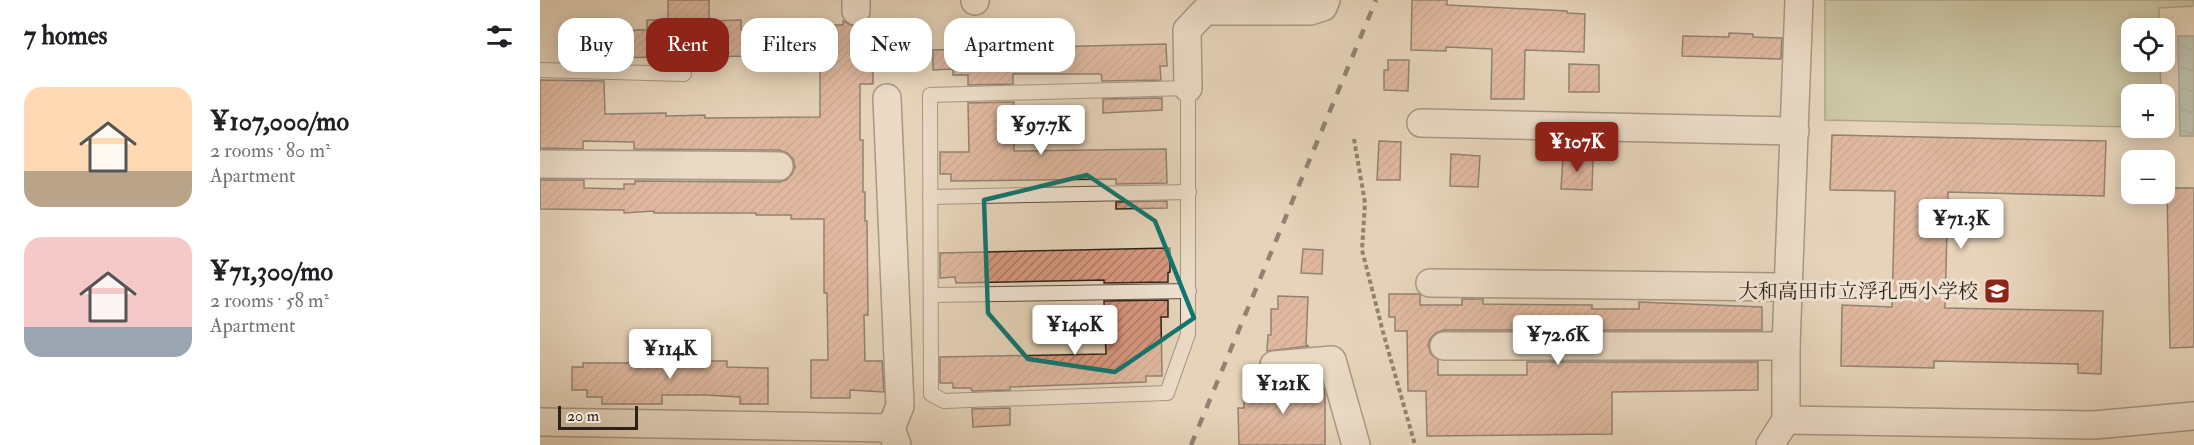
<!DOCTYPE html>
<html lang="en">
<head>
<meta charset="utf-8">
<style>
	:root { --surface:#fff; --page:#f6f6f6; --text:#202124; --muted:#757577; --accent:#8f2418 }
	body { margin:0; font-family:"IM FELL Double Pica","Noto Serif JP",serif; background:var(--page); color:var(--text); height:100vh; display:flex; flex-direction:column; font-size:22px; white-space:nowrap }
	* { box-sizing:border-box; margin:0 }
	p { font-size:20px; color:var(--muted) }
	.icon { flex:none; width:33px; height:33px; fill:none; stroke:currentColor; stroke-width:2; stroke-linecap:round; stroke-linejoin:round }
	.map { position:relative; flex:1; overflow:hidden }
	.sheet { display:flex; flex-direction:column; background:var(--surface); width:540px }
	.sheet>* { flex:none }
	.top-card { position:absolute; left:18px; top:18px; width:570px; height:54px; display:flex; gap:12px }
	.controls { position:absolute; left:1581px; top:18px; display:grid; gap:12px }
	.controls a { display:grid; place-items:center; width:54px; height:54px; border-radius:12px; background:var(--surface); box-shadow:0 3px 15px #0003; font-size:30px }
	.scale { position:absolute; left:18px; bottom:15px; width:80px; box-sizing:border-box; padding-left:6px; border:3px solid #2e2119; border-top:0; font-size:16px; line-height:21px; white-space:nowrap; color:#2e2119; -webkit-text-stroke:4px #efe2d2; paint-order:stroke }
	.price { position:absolute; translate:-50% -51px; padding:0 14px; border-radius:6px; background:#fff; color:#222; font-size:20px; line-height:39px; filter:drop-shadow(0 2px 3px #0008) }
	.price::after { content:''; position:absolute; left:50%; top:36px; width:18px; height:14px; margin-left:-9px; background:inherit; clip-path:polygon(0 0,100% 0,50% 100%) }
	.price.current { background:var(--accent); color:#fff }
	ul { padding:0; list-style:none }
	li { display:flex; align-items:center; gap:18px; height:150px; padding:0 24px }
	li span { display:grid; place-items:center; flex:none; width:168px; height:120px; border-radius:18px; color:#555 }
	li>.icon { margin-inline-start:auto }
	span .icon { width:72px; height:72px; fill:#fffc; stroke-width:1 }
	li b { font-size:26px }
	h2 { display:flex; justify-content:space-between; align-items:center; height:72px; padding:0 24px; font-size:26px }
	.pill { padding:0 21px; border-radius:18px; background:var(--surface); box-shadow:0 3px 15px #0003; font-size:21px; line-height:54px }
	.pill.current { background:var(--accent); color:#fff }
	main { display:flex; flex:1; min-height:0 }
	.map>svg:first-child { display:block }
</style>
</head>
<body>
<main>
<section class="sheet">
<h2>7 homes<svg class="icon" aria-label="filters" viewBox="0 0 24 24"><path d="M4 7h16M4 17h16"/><circle cx="9" cy="7" r="2"/><circle cx="15" cy="17" r="2"/></svg></h2>
<ul>
<li><span style="background:linear-gradient(#ffd9b3 70%,#b9a48a 0)"><svg class="icon" aria-label="home" viewBox="0 0 24 24"><path d="M3 11l9-7 9 7M6 9v11h12V9"/></svg></span><div><b>¥107,000/mo</b><p>2 rooms · 80 m²</p><p>Apartment</p></div></li>
<li><span style="background:linear-gradient(#f6c9c9 75%,#9aa5b1 0)"><svg class="icon" aria-label="home" viewBox="0 0 24 24"><path d="M3 11l9-7 9 7M6 9v11h12V9"/></svg></span><div><b>¥71,300/mo</b><p>2 rooms · 58 m²</p><p>Apartment</p></div></li>
</ul>
</section>
<div class="map">
<svg width="1654" height="445" viewBox="0 0 1654 445">
	<defs>
		<pattern id="water-ripples" width="26" height="14" patternUnits="userSpaceOnUse" patternTransform="scale(1.5)"><rect width="26" height="14" fill="#96b8af"/><path d="M2 4q2-2 4 0t4 0M15 11q2-2 4 0t4 0" fill="none" stroke="#7b958e"/></pattern>
		<pattern id="building-hatch" width="6" height="6" patternUnits="userSpaceOnUse" patternTransform="scale(1.5)"><rect width="6" height="6" fill="#d7977e"/><path d="M-1 1l2-2M0 6l6-6M5 7l2-2" fill="none" stroke="#af7b66"/></pattern>
	</defs>
	<rect width="100%" height="100%" fill="#e6d3b9"/>
	<filter id="stains"><feTurbulence type="fractalNoise" baseFrequency=".00333" numOctaves="4"/><feColorMatrix values="0 0 0 0 .2 0 0 0 0 .09 0 0 0 0 .02 0 0 0 .5 -.17"/></filter>
	<radialGradient id="worn" r=".72"><stop offset=".6" stop-color="#630" stop-opacity="0"/><stop offset="1" stop-color="#630" stop-opacity=".3"/></radialGradient>
	<!-- green -->
	<polygon fill="#b1bd92" stroke="#706f56" stroke-width="1.5" points="1285,0 1654,0 1654,6 1619,8 1619,28 1592,28 1592,62 1620,62 1621,94 1592,94 1591,127 1285,120"/>
	<!-- water -->
	<polygon fill="url(#water-ripples)" stroke="#6c7c73" stroke-width="1.5" points="1638,36 1654,36 1654,136 1640,136"/>
	<!-- building -->
	<g fill="url(#building-hatch)" stroke="#2e2119" stroke-width="1.5">
		<polygon points="128,0 169,0 169,21 201,20 201,30 272,30 272,25 303,25 303,21 315,27 323,25 327,21 336,21 336,26 349,26 350,63 333,63 333,84 320,84 320,140 323,140 323,192 325,192 325,221 327,221 328,315 324,315 325,361 342,361 344,392 310,390 310,398 271,398 271,360 288,360 287,293 284,293 284,219 251,219 251,215 216,215 216,213 114,213 114,211 84,213 84,210 0,209 0,180 44,180 44,188 84,189 84,184 95,184 95,181 239,182 246,180 252,174 255,167 253,159 247,153 239,150 94,149 94,142 43,141 43,149 0,148 0,80 64,81 65,114 126,113 126,116 165,115 165,118 280,117 280,60 222,60 222,56 45,58 45,30 107,30 107,20 128,20"/>
		<polygon points="872,0 907,0 907,5 1027,11 1027,13 1045,14 1044,52 985,50 984,99 951,99 952,49 906,47 906,51 871,50"/>
		<polygon points="1189,33 1213,34 1213,37 1242,38 1241,59 1142,56 1143,36 1189,37"/>
		<polygon points="626,44 627,66 620,66 621,80 562,81 561,74 473,74 473,84 428,85 428,75 413,75 413,69 393,70 393,50"/>
		<polygon points="848,60 869,60 868,91 844,90 844,70 848,70"/>
		<polygon points="1029,64 1059,65 1059,92 1029,92"/>
		<polygon points="622,98 622,110 563,113 563,99"/>
		<polygon points="474,102 474,151 626,149 627,183 576,184 576,179 411,181 411,174 400,174 400,152 429,152 428,103"/>
		<polygon points="1292,135 1566,141 1564,196 1408,192 1405,308 1563,311 1561,374 1538,373 1538,364 1394,361 1394,368 1301,366 1302,305 1352,307 1355,191 1290,190"/>
		<polygon points="839,141 861,142 860,180 837,180"/>
		<polygon points="911,154 940,156 938,187 910,186"/>
		<polygon points="1023,156 1053,157 1052,190 1021,189"/>
		<polygon points="1627,188 1654,188 1654,347 1630,348"/>
		<polygon points="627,201 627,208 576,209 576,202"/>
		<polygon points="630,248 630,272 628,273 628,282 564,283 564,280 416,283 415,277 400,278 400,253"/>
		<polygon points="763,249 783,250 782,274 761,273"/>
		<polygon points="849,294 880,294 880,305 922,305 922,299 943,299 943,304 1052,305 1052,309 1099,309 1099,302 1222,307 1222,330 904,330 896,333 890,339 888,345 891,354 898,360 898,375 987,375 987,362 1218,362 1218,390 1072,392 1072,434 887,436 886,391 868,391 867,331 855,331 855,317 849,317"/>
		<polygon points="738,296 768,297 766,345 769,346 727,351 728,335 731,335 731,309 738,309"/>
		<polygon points="628,300 628,317 621,317 622,376 606,376 606,382 470,387 470,390 432,391 431,388 413,388 413,383 400,383 400,357 566,354 564,301"/>
		<polygon points="97,354 154,355 154,361 187,361 187,367 228,368 228,404 200,404 200,397 165,395 122,395 122,404 62,404 62,397 47,397 47,390 32,390 32,367 43,367 43,363 97,363"/>
		<polygon points="768,378 768,388 784,388 785,394 785,445 699,445 698,408 704,408 704,395 713,394 713,389 726,389 726,379 735,381"/>
		<polygon points="470,408 470,425 433,427 432,409"/>
	</g>
	<g fill="none" stroke-linecap="round" stroke-linejoin="round">
		<defs>
			<g id="service">
				<polyline points="0,70 144,74"/>
				<polygon points="648,88 648,334 627,393 404,401 391,394 390,95"/>
				<polyline points="390,197 649,192"/>
				<polyline points="391,295 649,291"/>
			</g>
			<g id="minor">
				<polyline points="435,1 435,0"/>
				<polyline points="316,11 316,0"/>
				<polyline points="648,88 647,30 665,11 770,11 783,7 786,0"/>
				<polyline points="347,98 360,406 351,428"/>
				<polyline points="881,123 1255,131"/>
				<polyline points="0,164 239,166"/>
				<polyline points="890,283 1250,287"/>
				<polyline points="904,346 1246,346"/>
				<polyline points="734,365 792,360 816,445"/>
				<polyline points="1246,420 1554,425 1654,416"/>
				<polyline points="0,422 351,428 357,445"/>
				<polyline points="1230,445 1246,420 1246,346 1259,0"/>
			</g>
		</defs>
		<!-- service casing -->
		<use href="#service" stroke="#5c4e41" stroke-width="16"/>
		<!-- minor casing -->
		<use href="#minor" stroke="#5c4e41" stroke-width="30"/>
		<!-- path -->
		<polyline stroke="#2e2119" stroke-width="4" stroke-dasharray="4.5 3" stroke-linecap="butt" points="814,139 825,203 822,250 843,332 875,445"/>
		<!-- service -->
		<use href="#service" stroke="#efe2d2" stroke-width="14"/>
		<!-- minor -->
		<use href="#minor" stroke="#efe2d2" stroke-width="27"/>
		<!-- rail -->
		<polyline stroke="#2e2119" stroke-width="4.5" stroke-dasharray="10 10" stroke-linecap="butt" points="651,445 836,0"/>
	</g>
	<!-- marked area -->
	<path d="M0 0H1654V445H0ZM547,175l68,46 39,97 -79,54 -87,-13 -40,-46 -4,-113z" fill="#e6d3b9" fill-opacity=".55" fill-rule="evenodd"/>
	<path fill="none" stroke="#0f766e" stroke-width="4.5" stroke-linejoin="round" d="M547,175l68,46 39,97 -79,54 -87,-13 -40,-46 -4,-113z"/>
	<!-- icons -->
	<defs>
		<symbol id="school-square" viewBox="-11 -11 22 22"><rect x="-9" y="-9" width="18" height="18" rx="4" fill="#8f2418" stroke="#efe2d2"/><path d="M0-5L7-2L0 1L-7-2ZM-4 1L0 2.5L4 1V4Q0 6-4 4Z" fill="#fff"/></symbol>
	</defs>
	<g fill-rule="evenodd">
		<use href="#school-square" x="1442" y="276" width="30" height="30"/>
	</g>
	<g text-anchor="middle" dominant-baseline="central" stroke-width="6" stroke-linejoin="round" paint-order="stroke">
		<!-- poi labels -->
		<g font-size="20" fill="#2e2119" stroke="#efe2d2" text-anchor="end">
			<text x="1438" y="291">大和高田市立浮孔西小学校</text>
		</g>
	</g>
	<rect width="100%" height="100%" filter="url(#stains)"/>
	<rect width="100%" height="100%" fill="url(#worn)"/>
</svg>
<div class="controls">
<a><svg class="icon" aria-label="locate" viewBox="0 0 24 24"><circle cx="12" cy="12" r="6"/><path d="M12 2v4M12 18v4M2 12h4M18 12h4"/></svg></a>
<a>+</a>
<a>−</a>
</div>
<div class="scale">20 m</div>
<b class="price" style="left:501px;top:156px">¥97.7K</b>
<b class="price current" style="left:1037px;top:173px">¥107K</b>
<b class="price" style="left:1421px;top:250px">¥71.3K</b>
<b class="price" style="left:535px;top:356px">¥140K</b>
<b class="price" style="left:1018px;top:366px">¥72.6K</b>
<b class="price" style="left:130px;top:380px">¥114K</b>
<b class="price" style="left:743px;top:415px">¥121K</b>
<div class="top-card">
<a class="pill">Buy</a>
<a class="pill current">Rent</a>
<a class="pill">Filters</a>
<a class="pill">New</a>
<a class="pill">Apartment</a>
</div>
</div>
</main>
</body>
</html>
